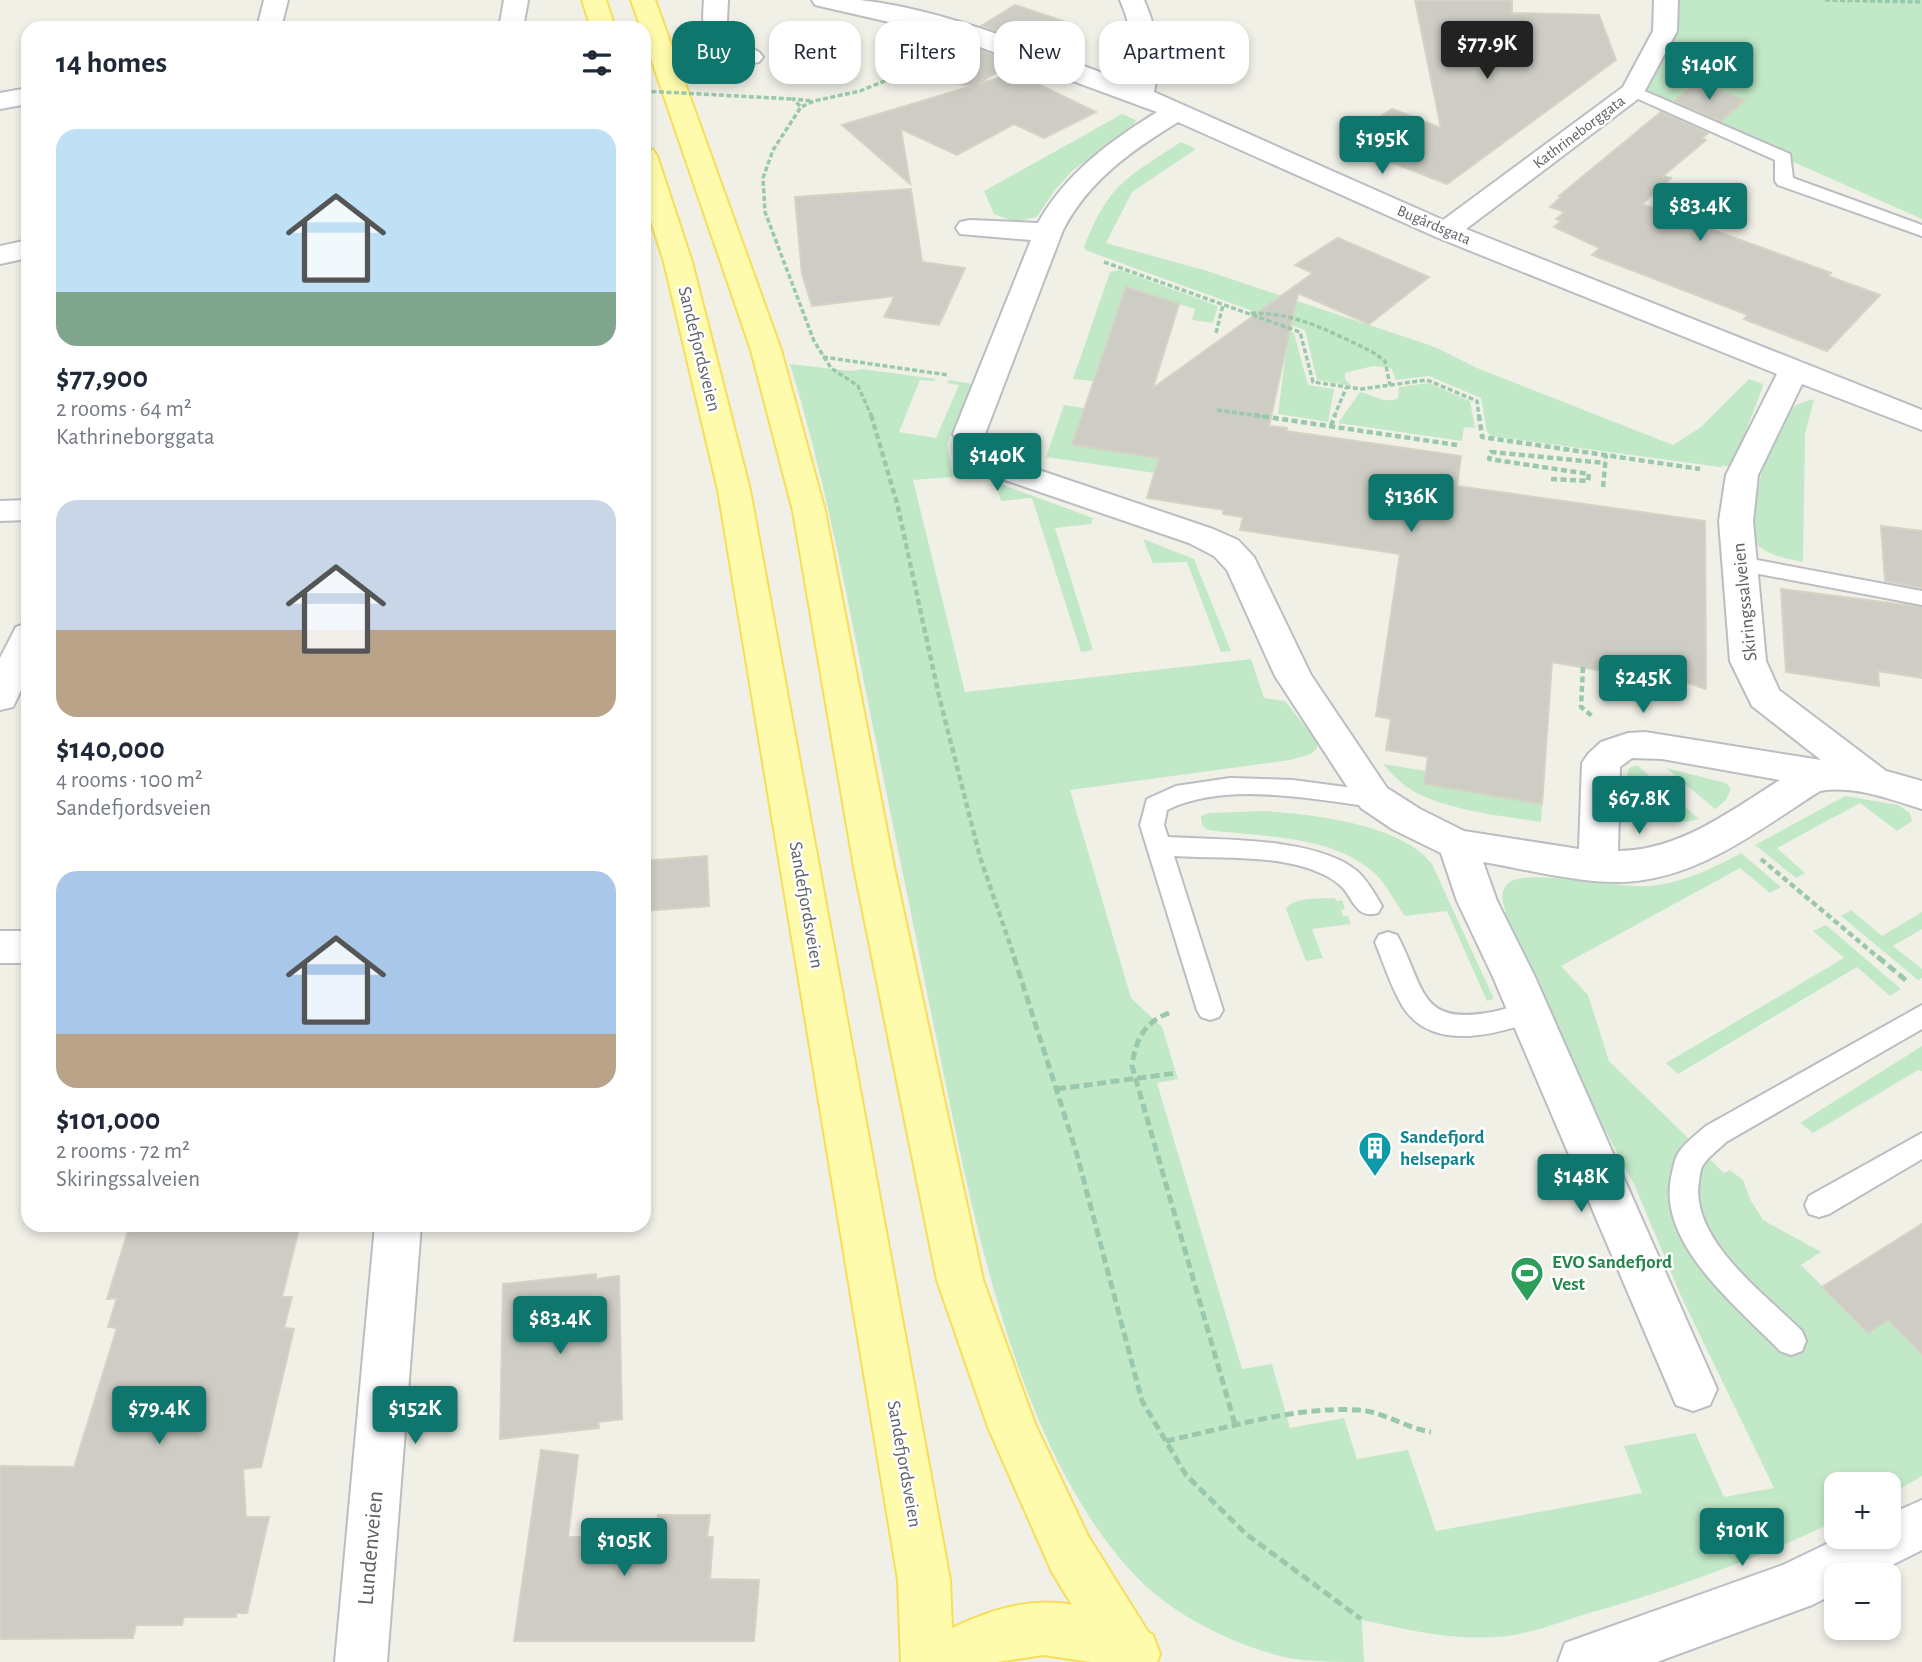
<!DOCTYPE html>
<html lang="en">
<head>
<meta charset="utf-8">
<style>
	:root { --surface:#fff; --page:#f6f6f7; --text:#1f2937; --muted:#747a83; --accent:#0f766e }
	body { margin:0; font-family:"Alegreya Sans",sans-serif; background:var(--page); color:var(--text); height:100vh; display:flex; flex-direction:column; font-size:26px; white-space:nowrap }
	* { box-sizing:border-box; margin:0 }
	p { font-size:23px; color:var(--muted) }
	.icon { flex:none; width:38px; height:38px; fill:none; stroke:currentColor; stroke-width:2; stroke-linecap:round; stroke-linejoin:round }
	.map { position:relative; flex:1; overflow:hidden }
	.sheet { position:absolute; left:21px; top:21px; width:630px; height:1211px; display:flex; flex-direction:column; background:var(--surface); border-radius:21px; box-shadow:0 4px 10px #0003 }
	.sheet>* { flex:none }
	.top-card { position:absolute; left:672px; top:21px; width:665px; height:63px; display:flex; gap:14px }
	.tools { position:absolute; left:1824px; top:1472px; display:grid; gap:14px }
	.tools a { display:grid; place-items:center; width:77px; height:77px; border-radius:14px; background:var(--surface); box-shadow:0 4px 10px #0003; font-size:35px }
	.price { position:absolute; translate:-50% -60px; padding:0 16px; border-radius:7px; background:var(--accent); color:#fff; font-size:23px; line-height:46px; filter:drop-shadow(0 2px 4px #0008) }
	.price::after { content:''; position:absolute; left:50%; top:42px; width:21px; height:16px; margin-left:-10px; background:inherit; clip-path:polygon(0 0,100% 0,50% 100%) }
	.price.selected { background:#222; color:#fff }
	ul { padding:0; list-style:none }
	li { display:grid; align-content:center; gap:14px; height:371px; padding:0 35px }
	li span { display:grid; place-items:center; height:217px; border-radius:21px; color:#555 }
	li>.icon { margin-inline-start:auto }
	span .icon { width:126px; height:126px; fill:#fffc; stroke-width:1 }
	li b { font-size:30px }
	h2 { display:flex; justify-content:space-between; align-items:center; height:84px; padding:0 35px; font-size:30px }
	.chip { padding:0 24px; border-radius:21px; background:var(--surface); box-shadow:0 4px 10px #0003; font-size:24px; line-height:63px }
	.chip.selected { background:var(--accent); color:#fff }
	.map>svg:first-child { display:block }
</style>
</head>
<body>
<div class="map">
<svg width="1922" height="1662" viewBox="0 0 1922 1662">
	<rect width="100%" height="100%" fill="#f1f0e7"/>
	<!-- green -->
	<g fill="#c2e9c7">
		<polygon points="1662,0 1922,0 1922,219 1633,91 1665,31"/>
		<polygon points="1122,114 1136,120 1133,128 1073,170 1054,191 1037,217 1015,222 994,214 984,191"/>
		<path d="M1181,142l15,7 -64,43 -26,51 98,27 231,77 42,21 196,77 28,-18 48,-48 14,5 -1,5 -29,76 -13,2 -229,-31 -4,-4 -6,-34 -52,-22 -33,4 -5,-12 -18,-2 -28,7v6l7,7 -35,-6 -12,-50 -220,-80 -1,-3c25,-63 42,-69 97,-105z"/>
		<polygon points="1120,270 1218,306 1213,323 1192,320 1195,309 1126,288 1094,381 1073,379 1110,272"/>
		<polygon points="1270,324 1294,333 1308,385 1334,389 1328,422 1278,414 1287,343"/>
		<path d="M790,364l61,7 11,-2 74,10 -2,2 -14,-1 -21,52 37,6 23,-53 -12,-2 2,-3 23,4 -25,60 6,33 -40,3 52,212 286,-33 13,39 21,3 32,41v6l-6,6 -21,6 -220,30 61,208 31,29 16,52 -21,4 85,286 30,-5 18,64 54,-10 13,41 51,-9 28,81 206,-38 -18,-47 71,-13 29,64 50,-9 -93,-192 -47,-112 -53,-99 -84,-171 9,-2c-4,-10 -7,-23 4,-30 18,-13 104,5 134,4 34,-1 68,-17 97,-33l40,34 -11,6 -30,-25 -179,98 27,29 21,66 115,112 6,-3 13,10 7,19 13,21 58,32 -20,13 67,67 20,-12 34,34v122l-34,20v-12h-52v37c-80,38 -165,69 -250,93 -23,7 -48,17 -72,21 -53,8 -101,-4 -152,-15l2,42c-25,0 -51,0 -76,-4 -56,-13 -120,-45 -158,-88 -120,-132 -161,-377 -197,-548 -22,-110 -45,-220 -67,-330 -22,-111 -43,-220 -76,-328z"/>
		<path d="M1428,383l42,18 5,27 -11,-1 -2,14 -124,-18 22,-31c13,2 24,13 38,6l1,-11z"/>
		<path d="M1814,399l-9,35 -2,128c-19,-4 -34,-6 -49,-20l-1,-10c3,-33 11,-104 40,-125 6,-4 14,-6 21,-8z"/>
		<polygon points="1064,405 1084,408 1072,445 1134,454 1162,447 1155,473 1046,457"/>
		<polygon points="998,483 1093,518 1091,524 1055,528 1093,650 1081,652 1032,498 1001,501 996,485"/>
		<polygon points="1143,539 1194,559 1231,651 1221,652 1187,562 1153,563"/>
		<path d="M1383,764l43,7 -2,13 118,20 -1,18c-39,-6 -108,-13 -138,-38 -7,-6 -14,-13 -20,-20z"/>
		<path d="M1634,766h4l61,53c-36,10 -87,-2 -70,-51z"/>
		<polygon points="1666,768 1726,783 1731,789 1726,800 1715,809"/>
		<polygon points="1845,796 1898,805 1910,813 1912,821 1897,831 1860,803 1777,848 1805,873 1796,878 1755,845"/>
		<path d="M1263,811c48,3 139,13 169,53l62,135 -7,2 -40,-90 -42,5c-10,-13 -19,-33 -32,-44 -42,-37 -112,-35 -165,-42l-6,-5 -1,-9 9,-3z"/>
		<path d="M1335,898l1,3 6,-1 3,9 -4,1 2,6h5l3,8 -39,5 11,29 -17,3 -20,-52c8,-13 34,-10 49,-11z"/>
		<polygon points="1851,910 1882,936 1922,912 1922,929 1893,946 1922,969 1922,978 1918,980 1841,916"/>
		<polygon points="1826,925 1901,989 1890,996 1857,967 1678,1074 1666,1063 1844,958 1813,931"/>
		<polygon points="1922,1046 1922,1071 1918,1070 1813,1133 1800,1123"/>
	</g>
	<!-- building -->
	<g fill="#cecdc5" stroke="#d6d2c4" stroke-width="2">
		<polygon points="1415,0 1512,0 1512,13 1599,15 1616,60 1447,184 1391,162 1394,160 1345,142 1392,109 1441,128"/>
		<polygon points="1015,5 1072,24 1038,46 981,26"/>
		<polygon points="956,41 1013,62 978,84 1015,73 1096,112 1044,138 1014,124 957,155 901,129 910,184 842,125 972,86 903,74"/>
		<polygon points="1695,84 1745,100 1721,121 1674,101"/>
		<polygon points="1661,112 1708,133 1702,138 1706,140 1663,176 1671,178 1642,204 1831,273 1828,276 1880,295 1827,351 1744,319 1748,315 1592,255 1600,248 1554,227 1561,221 1556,219 1565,212 1550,207 1561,197 1559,196"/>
		<polygon points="911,189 922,262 965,268 939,325 884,317 895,296 812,306 802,274 795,197"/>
		<polygon points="1338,238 1429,277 1369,324 1298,293 1269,426 1287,428 1286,431 1461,456 1457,486 1705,521 1706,689 1636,665 1602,671 1552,662 1542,804 1424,784 1428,757 1386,750 1391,719 1376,716 1400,554 1240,530 1243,517 1223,514 1224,510 1147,498 1159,458 1072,445 1126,287 1179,304 1153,388 1313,273 1295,265"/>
		<polygon points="1881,526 1922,531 1922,588 1885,581"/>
		<polygon points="1781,589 1922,607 1922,678 1878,671 1879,686 1786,672"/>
		<polygon points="707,856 709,906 644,911 644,861"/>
		<polygon points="1922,1224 1922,1354 1888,1320 1868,1333 1822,1287"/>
		<polygon points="130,1225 300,1225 282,1297 292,1297 284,1328 294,1329 261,1467 243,1469 246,1517 269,1517 247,1613 236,1613 236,1617 184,1617 182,1625 136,1625 133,1638 0,1639 0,1466 74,1467 117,1328 108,1327 117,1298 107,1299"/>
		<polygon points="596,1274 596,1279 619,1276 622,1419 598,1422 599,1428 500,1439 503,1284"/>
		<polygon points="541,1450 578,1455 568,1537 656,1537 658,1515 710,1515 707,1537 713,1537 710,1579 759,1580 754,1641 514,1641"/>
	</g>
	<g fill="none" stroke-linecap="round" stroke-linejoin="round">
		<defs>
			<g id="service">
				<polygon points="1633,86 1790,154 1793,178 1922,225 1922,236 1778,185 1775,181 1775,160 1627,94 1625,91"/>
				<polygon points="1741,557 1922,591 1922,605 1733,569 1730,564 1733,559"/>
				<path d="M1230,778l63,2 90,12 3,6 -3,6 -9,3c-62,-8 -149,-26 -207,3l-3,15 4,12c51,3 148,0 189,34 10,9 18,23 25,35l-4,7c-21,6 -24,-12 -35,-25 -6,-6 -15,-12 -23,-15 -41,-19 -101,-14 -146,-17l49,154 -4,7 -9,3 -9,-3 -4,-7 -57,-185 7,-26 29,-13z"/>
				<path d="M1388,932l9,3c29,54 21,93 100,76 14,-3 27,-10 41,-5l4,7 -4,7c-42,14 -105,33 -135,-13 -12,-20 -19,-43 -28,-65l4,-7z"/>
				<path d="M1922,1005v24l-196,113c-7,7 -18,15 -23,23 -3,4 -3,11 -4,16 -10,58 66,113 103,150l4,10 -4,10 -11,4 -11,-4c-41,-43 -122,-106 -109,-173 2,-8 3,-19 8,-26 7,-10 18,-18 27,-26z"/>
				<polygon points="1922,1133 1922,1159 1829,1214 1819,1217 1809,1214 1805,1205 1809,1196"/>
			</g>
			<g id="minor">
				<polygon points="264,0 288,0 281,28 257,28"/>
				<polygon points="504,0 528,0 523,28 499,28"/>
				<path d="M704,0h24l-1,21 4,17 28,14 4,5 -4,5c-17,4 -46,-6 -52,-23 -5,-13 -4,-26 -3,-39z"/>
				<path d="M812,0c16,0 32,0 48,0 90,10 185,53 270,83 6,-31 2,-55 -10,-83h24c14,32 17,58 10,92l289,128 180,-133 30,-56 1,-31h24l-1,31 -35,65 -176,133 456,181v20l-120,-46 -44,91 -5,46 13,140 13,29 107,81 36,10v28c-33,-10 -68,-24 -102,-18 -54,34 -112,80 -177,89 -48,8 -112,-10 -160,-18l14,39 38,76 182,412 -7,16 -17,6 -17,-6 -183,-428 -36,-76 -16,-48 -49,-24 -31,-21 -86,-132 -48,-106 -13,-14 -25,-13 -187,-64 -33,-17 -16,-28 78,-194 -71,-6 -4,-6 4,-6 10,-2 68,3c28,-50 71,-81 119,-111l-207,-76 -135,-31zM1178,122l258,115 341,137 -51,101 -7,46 11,140 22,45 69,54 -176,-28 -17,1 -27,9 -13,12 -6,9 -3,86 -115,-18 -44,-22 -33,-21 -76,-113 -57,-118 -16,-17 -25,-11 -189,-64 -31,-16 -8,-15 78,-204c26,-50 68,-79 115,-108zM1632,758l30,1 118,21c-50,31 -101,71 -162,71l2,-84z"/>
				<polygon points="28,88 28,104 0,109 0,93"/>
				<polygon points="28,240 28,258 0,264 0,246"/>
				<polygon points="28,500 28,520 0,521 0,501"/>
				<polygon points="28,623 28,675 13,707 0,710 0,658 16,627"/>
				<rect x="0" y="931" width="28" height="32"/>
				<polygon points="375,1225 421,1225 387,1662 335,1662"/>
			</g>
			<polygon id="secondary" points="1922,1500 1922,1550 1872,1575 1836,1575 1836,1593 1812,1605 1657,1662 1558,1662 1565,1643 1783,1565 1843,1536 1888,1536 1888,1515"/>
			<g id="primary">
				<polygon points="582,0 606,0 615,28 591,28"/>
				<path d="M631,0h24l126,350 44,161 69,356 89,413 52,144 53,112 60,96 5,3 7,19 -3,8h-66l-48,-7 -46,7h-96l-3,-82 -180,-1090 -54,-228 -20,-63v-51l9,2 4,6 35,106 58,228 200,1090 2,48c38,-18 78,-31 120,-23l-20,-33 -64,-145 -51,-147 -83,-413 -61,-356 -42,-161 -107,-312v-10h-3z"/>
			</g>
		</defs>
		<!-- service casing -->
		<use href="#service" stroke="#bbbdc2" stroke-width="4"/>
		<!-- minor casing -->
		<use href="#minor" stroke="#bbbdc2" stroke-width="4"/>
		<!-- secondary casing -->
		<use href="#secondary" stroke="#bcbec5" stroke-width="4"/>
		<!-- primary casing -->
		<use href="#primary" stroke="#f8de58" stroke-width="4"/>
		<!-- path-far2 -->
		<g stroke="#9ac8ac" stroke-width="3.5" stroke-dasharray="5 2.5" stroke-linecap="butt">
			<polyline points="1825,0 1922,2"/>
			<polyline points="800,106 793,99 813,101"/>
			<polyline points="1104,262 1300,332 1313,382 1361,389 1427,380 1477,401 1479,417"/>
			<path d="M1251,313c37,0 63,11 95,26 14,7 27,12 39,22l5,24"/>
			<polyline points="1216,333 1223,305"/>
			<polyline points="823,357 948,375"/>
			<polyline points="1217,410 1266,417"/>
			<polyline points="872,417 858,386 831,368 814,341 765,212 763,178 773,150 801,107 814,101 860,91 892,78 918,58"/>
			<polyline points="1334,417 1346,388"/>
		</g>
		<!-- path-far1 -->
		<g stroke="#9ac8ac" stroke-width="4.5" stroke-dasharray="6 3.5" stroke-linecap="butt">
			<polyline points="871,415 897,503 939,696 980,857 1015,959"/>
			<polyline points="1254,415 1457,445"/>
			<polyline points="1479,415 1482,437 1700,469"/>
			<polyline points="1331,426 1335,415"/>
			<polyline points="1551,479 1588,481 1589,474 1489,459 1491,452 1605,463"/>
			<polyline points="1603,487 1606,455"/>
			<polyline points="1583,667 1581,707 1592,716"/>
			<polyline points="1761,859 1880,959"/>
		</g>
		<!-- path -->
		<g stroke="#9ac8ac" stroke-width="5" stroke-dasharray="9 4.5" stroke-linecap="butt">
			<polyline points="1014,957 1076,1151 1142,1401 1186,1475 1246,1534 1361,1619"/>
			<polyline points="1878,957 1908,982"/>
			<path d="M1169,1013c-25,9 -34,28 -37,53l104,362"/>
			<path d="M1166,1441c62,-13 129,-35 193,-31 25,2 47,18 72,22"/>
		</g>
		<!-- service -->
		<use href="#service" fill="#fff" fill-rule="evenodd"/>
		<!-- minor -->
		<use href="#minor" fill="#fff" fill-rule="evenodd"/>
		<!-- secondary -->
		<use href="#secondary" fill="#fff" fill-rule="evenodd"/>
		<!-- primary -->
		<use href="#primary" fill="#fffbad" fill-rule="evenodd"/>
		<!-- path-bridge-far1 -->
		<polyline stroke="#9ac8ac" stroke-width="3.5" stroke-dasharray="5 2.5" stroke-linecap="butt" points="644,91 793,99"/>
		<!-- path-bridge -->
		<polyline stroke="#9ac8ac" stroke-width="5" stroke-dasharray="9 4.5" stroke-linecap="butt" points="1057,1089 1176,1073"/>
	</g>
	<!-- icons -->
	<defs>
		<symbol id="building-pin" viewBox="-11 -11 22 30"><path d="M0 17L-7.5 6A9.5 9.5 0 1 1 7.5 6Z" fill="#0f9aa8" stroke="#fff"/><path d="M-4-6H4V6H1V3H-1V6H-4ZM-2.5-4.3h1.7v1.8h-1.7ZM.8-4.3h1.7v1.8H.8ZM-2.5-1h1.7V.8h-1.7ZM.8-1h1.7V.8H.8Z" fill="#fff"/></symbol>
		<symbol id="stadium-pin" viewBox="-11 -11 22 30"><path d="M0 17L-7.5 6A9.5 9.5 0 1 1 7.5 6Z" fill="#2e9e5b" stroke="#fff"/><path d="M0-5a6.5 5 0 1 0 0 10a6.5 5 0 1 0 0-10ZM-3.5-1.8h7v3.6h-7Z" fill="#fff"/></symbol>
	</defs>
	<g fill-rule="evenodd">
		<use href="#building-pin" x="1356" y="1129" width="38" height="52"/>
		<use href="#stadium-pin" x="1508" y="1254" width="38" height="52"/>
	</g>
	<g text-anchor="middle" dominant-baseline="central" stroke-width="5" stroke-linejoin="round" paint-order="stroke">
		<!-- far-street labels -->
		<g font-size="16" fill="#5e6167" stroke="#fff">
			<text transform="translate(1579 132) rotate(-37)">Kathrineborggata</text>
			<text transform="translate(1434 225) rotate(23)">Bugårdsgata</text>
		</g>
		<!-- street labels -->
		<g font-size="19" fill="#5e6167" stroke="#fff">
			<text transform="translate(699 349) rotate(76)">Sandefjordsveien</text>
			<text transform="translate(1745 602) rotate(-96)">Skiringssalveien</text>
			<text transform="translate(806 905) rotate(80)">Sandefjordsveien</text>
			<text transform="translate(904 1464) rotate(80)">Sandefjordsveien</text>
		</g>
		<!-- culture labels -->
		<g font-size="19" font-weight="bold" fill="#0d838f" stroke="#fff" text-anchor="start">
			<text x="1400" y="1137">Sandefjord<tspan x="1400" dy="22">helsepark</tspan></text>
		</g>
		<!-- leisure labels -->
		<g font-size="19" font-weight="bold" fill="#27864d" stroke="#fff" text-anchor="start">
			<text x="1552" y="1262">EVO Sandefjord<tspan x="1552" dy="22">Vest</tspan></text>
		</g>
		<!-- near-street labels -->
		<g font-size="23" fill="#5e6167" stroke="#fff">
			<text transform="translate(371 1548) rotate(-85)">Lundenveien</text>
		</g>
	</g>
</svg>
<div class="tools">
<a>+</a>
<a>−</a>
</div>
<b class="price selected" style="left:1487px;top:81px">$77.9K</b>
<b class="price" style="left:1709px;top:102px">$140K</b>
<b class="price" style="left:1382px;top:176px">$195K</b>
<b class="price" style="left:1700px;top:243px">$83.4K</b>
<b class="price" style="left:997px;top:493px">$140K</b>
<b class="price" style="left:1411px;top:534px">$136K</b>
<b class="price" style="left:1643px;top:715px">$245K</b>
<b class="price" style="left:1639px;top:836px">$67.8K</b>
<b class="price" style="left:1581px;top:1214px">$148K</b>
<b class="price" style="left:560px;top:1356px">$83.4K</b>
<b class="price" style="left:159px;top:1446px">$79.4K</b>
<b class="price" style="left:415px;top:1446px">$152K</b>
<b class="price" style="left:1742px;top:1568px">$101K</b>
<b class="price" style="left:624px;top:1578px">$105K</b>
<div class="top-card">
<a class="chip selected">Buy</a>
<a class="chip">Rent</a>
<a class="chip">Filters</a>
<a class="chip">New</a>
<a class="chip">Apartment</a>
</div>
<section class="sheet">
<h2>14 homes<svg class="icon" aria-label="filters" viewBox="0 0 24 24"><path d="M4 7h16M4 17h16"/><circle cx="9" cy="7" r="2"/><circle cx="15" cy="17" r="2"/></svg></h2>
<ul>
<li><span style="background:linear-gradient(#bfe0f5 75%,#7fa58c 0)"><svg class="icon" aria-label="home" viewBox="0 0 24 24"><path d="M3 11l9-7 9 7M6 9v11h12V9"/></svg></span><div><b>$77,900</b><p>2 rooms · 64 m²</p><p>Kathrineborggata</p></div></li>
<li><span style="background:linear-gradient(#c9d6e8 60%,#b9a48a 0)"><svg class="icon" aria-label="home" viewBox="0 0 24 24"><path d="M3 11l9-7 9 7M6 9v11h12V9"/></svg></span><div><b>$140,000</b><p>4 rooms · 100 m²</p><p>Sandefjordsveien</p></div></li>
<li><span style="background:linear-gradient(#a9c7e8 75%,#b9a48a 0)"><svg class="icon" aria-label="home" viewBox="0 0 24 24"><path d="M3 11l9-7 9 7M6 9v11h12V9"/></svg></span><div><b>$101,000</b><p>2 rooms · 72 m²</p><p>Skiringssalveien</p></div></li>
</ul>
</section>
</div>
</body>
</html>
